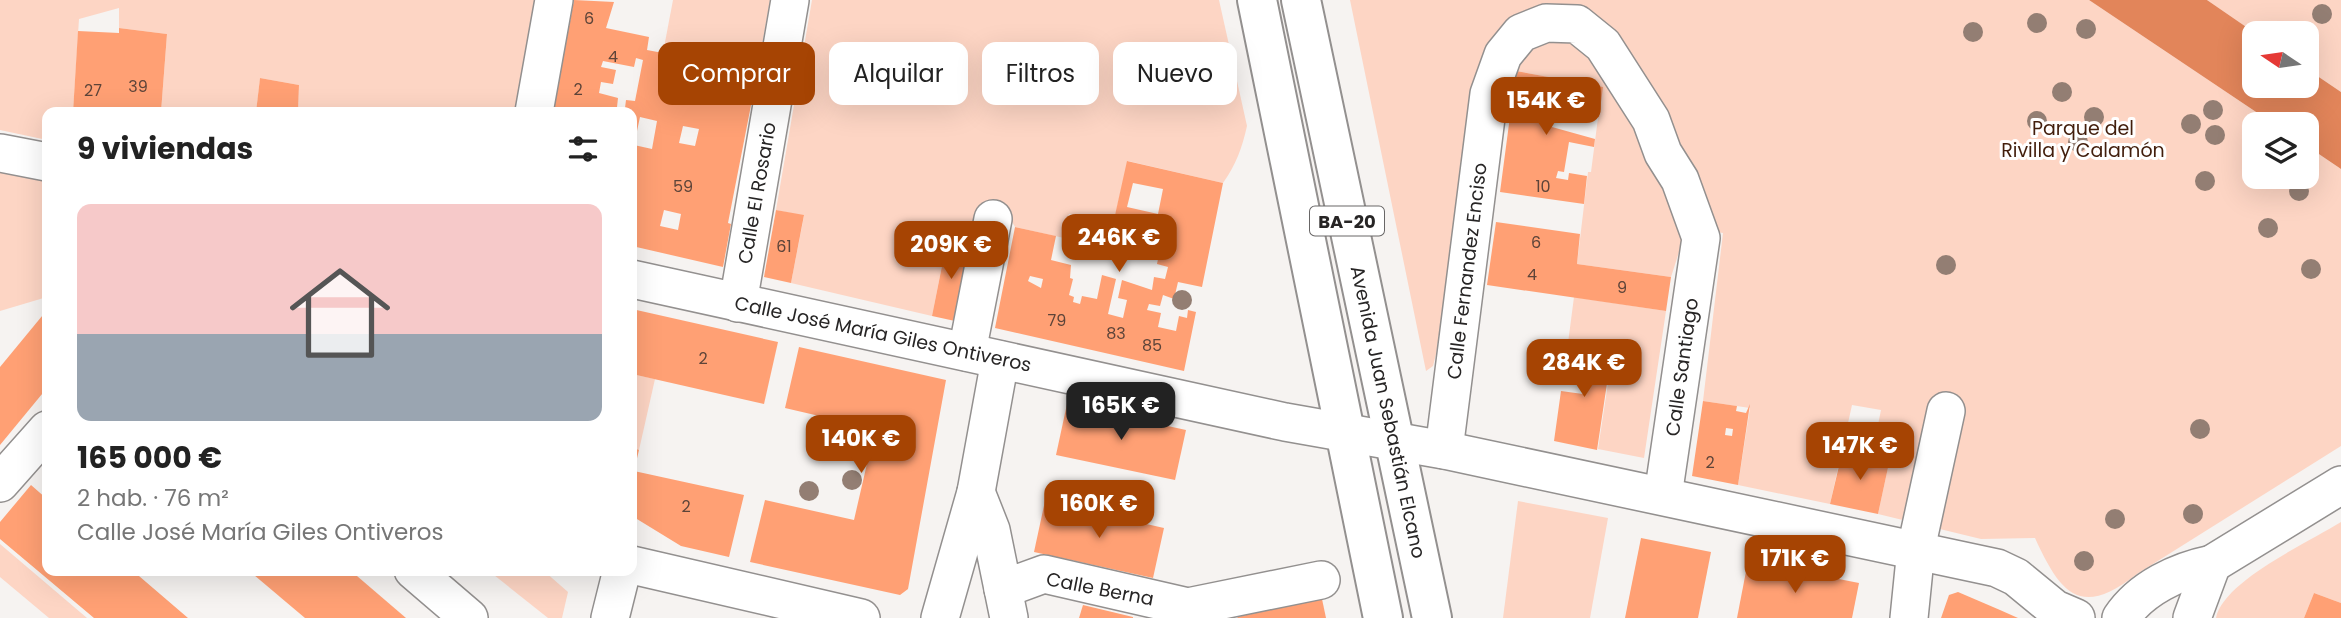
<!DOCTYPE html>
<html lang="es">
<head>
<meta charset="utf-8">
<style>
	:root { --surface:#fff; --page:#f6f6f6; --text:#222; --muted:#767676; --accent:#a64403 }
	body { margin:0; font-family:Poppins,sans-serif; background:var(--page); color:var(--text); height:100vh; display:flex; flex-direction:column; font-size:26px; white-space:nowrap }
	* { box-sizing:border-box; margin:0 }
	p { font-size:23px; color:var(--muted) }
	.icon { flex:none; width:38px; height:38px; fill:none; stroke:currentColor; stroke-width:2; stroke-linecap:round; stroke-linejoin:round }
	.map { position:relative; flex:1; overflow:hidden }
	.side { position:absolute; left:42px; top:107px; width:595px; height:469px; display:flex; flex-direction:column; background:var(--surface); border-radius:14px; box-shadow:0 7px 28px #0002 }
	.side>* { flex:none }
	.top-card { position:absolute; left:658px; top:42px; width:665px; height:63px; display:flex; gap:14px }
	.needle { width:46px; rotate:283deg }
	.tools { position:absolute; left:2242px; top:21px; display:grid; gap:14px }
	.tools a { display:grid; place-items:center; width:77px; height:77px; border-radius:14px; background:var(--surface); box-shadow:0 7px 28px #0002; font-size:35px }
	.price { position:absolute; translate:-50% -60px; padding:0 16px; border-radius:14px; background:var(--accent); color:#fff; font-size:23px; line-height:46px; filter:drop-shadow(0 2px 4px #0008) }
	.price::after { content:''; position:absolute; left:50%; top:42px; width:21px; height:16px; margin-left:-10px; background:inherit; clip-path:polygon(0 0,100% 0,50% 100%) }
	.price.on { background:#222; color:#fff }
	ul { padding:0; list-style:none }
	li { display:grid; align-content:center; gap:14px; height:371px; padding:0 35px }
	li span { display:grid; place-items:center; height:217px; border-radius:14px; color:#555 }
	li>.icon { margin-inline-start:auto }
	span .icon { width:126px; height:126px; fill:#fffc; stroke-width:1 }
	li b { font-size:30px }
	h2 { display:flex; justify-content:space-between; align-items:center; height:84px; padding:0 35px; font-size:30px }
	.chip { padding:0 24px; border-radius:14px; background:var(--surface); box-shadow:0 7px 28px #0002; font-size:24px; line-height:63px }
	.chip.on { background:var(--accent); color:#fff }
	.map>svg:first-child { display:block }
</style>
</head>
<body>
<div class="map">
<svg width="2341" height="618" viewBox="0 0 2341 618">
	<rect width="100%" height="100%" fill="#f6f3f1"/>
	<!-- green -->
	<g fill="#fdd5c4">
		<polygon points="0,0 538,0 517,112 298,112 299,85 260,78 256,112 161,112 167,34 119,28 119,8 79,19 73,112 47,112 47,140 0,130"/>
		<polygon points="673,0 770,0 753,95 658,79"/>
		<path d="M812,0h407l28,126c-5,22 -11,39 -24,57l-95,-22 -15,63 -44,-10 -5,24 -49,-11 -9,-16 -36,34 -23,-4 -15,75 -141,-33 13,-67 -28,-6z"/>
		<path d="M1350,0h739l185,124h-20v53h52l1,-31 34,23v277l-204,128c-56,44 -76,21 -102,-36l-54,1 -103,-25 11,-51 -18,-4 10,-49 -29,-5 -22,99 -92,-19 12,-77 -47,-7 20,-168 -36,-6 -16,50 -94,-13 11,-92h3l11,-85 -86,-16 -48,69 -32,214 -3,12 -7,5z"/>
		<polygon points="2207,0 2341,0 2341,92 2307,69 2306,33 2255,33"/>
		<polygon points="0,167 47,178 47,297 0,311"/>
		<polygon points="1574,297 1666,311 1644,458 1598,449 1613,350 1568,343"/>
		<polygon points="632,374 655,379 639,450 632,447"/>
		<polygon points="1518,501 1608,518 1590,618 1503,618"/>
		<path d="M2341,522v81l-27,-10 -10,25h-88c7,-37 93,-76 125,-96z"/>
		<polygon points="0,544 87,618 49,618 0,577"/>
		<polygon points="489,571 544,571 568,592 562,618 548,618"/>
	</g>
	<!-- water -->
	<polygon fill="#e2855a" points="2089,0 2207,0 2255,33 2254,86 2306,86 2307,69 2341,92 2341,169 2307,146 2306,124 2274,124"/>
	<!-- building -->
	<g fill="#ffa074" fill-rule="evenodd">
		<path d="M574,0l40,2 -8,26 43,9 -2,13 16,3 -5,26 95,16 -25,128 3,1 -8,43 -91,-21v-134h-23l-17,-4 -1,4h-38zM636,58l7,2 -8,41 -9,-1 -1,8 -8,-1 1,-9 -19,-5 2,-11 12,2 3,-14 -15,-3 2,-6 31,6zM640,117l17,4 -5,28 -18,-4zM683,126l16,3 -4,17 -16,-3zM664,210l17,4 -3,16 -18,-4z"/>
		<polygon points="119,28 167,34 161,112 73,112 78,31 119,33"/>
		<polygon points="1516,71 1603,87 1599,117 1555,109 1552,127 1595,139 1594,147 1569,142 1564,172 1558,171 1556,178 1568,180 1569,173 1587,176 1584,204 1500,192"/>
		<polygon points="260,78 299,85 298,112 256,112"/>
		<path d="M1127,161l96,22 -21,104 -24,-5 -4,17 -11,-4 -3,11 -11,-2 -2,6 14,3 -3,14 18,4 3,-15 8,2 1,-8 8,2 -12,59 -189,-43 20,-101 41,9 -5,24 20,5 -1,13 3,1 -4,16 5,2 -1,5 7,2 2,-8 15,3 5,-24 14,4 -8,35 15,4 4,-18 -9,-2 4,-18 30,10 2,-13 11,2 3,-12 -11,-3 6,-29 -50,-11zM1133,183l30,6 -5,25 -31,-7zM1030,276l13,3 -2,9 -13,-7z"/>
		<polygon points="776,210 804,215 791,283 764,277"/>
		<polygon points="1496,222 1580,234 1577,264 1671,277 1666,311 1487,285"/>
		<polygon points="947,241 970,245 955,321 932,316"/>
		<polygon points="632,309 778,342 764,404 632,374"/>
		<polygon points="47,310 47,388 0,445 0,367"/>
		<polygon points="1568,343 1612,350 1597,450 1554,441 1561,391 1583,394 1588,362 1575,359 1573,370 1564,368"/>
		<polygon points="799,347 946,380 908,589 900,595 750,562 765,500 854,520 875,429 785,408"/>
		<path d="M1703,401l34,5 -1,5 10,2 4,-9 -12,81 -46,-9zM1726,428l7,1 -1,7 -7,-1z"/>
		<polygon points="1067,404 1186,430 1175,480 1056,455"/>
		<polygon points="632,447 639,450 634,471 744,495 729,557 681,546 632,516"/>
		<polygon points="1843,449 1872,455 1871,459 1889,463 1878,514 1830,504"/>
		<polygon points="31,485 47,499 47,570 132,570 188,618 94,618 0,539 0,522"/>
		<polygon points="1045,501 1164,528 1153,578 1034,552"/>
		<polygon points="1641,538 1711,552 1698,618 1625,618"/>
		<polygon points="1748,561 1859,583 1852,618 1737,618"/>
		<polygon points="248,570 350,570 406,618 305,618"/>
		<polygon points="1958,592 2000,610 2018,618 1941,618 1949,595"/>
		<polygon points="2314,593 2341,603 2341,618 2304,618"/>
		<polygon points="1322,599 1326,618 1238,618 1237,617"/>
		<polygon points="1083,605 1133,617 1133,618 1079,618"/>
	</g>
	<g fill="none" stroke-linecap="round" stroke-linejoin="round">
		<defs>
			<g id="street">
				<polyline points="534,112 554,0"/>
				<polyline points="0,153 47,162"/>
				<polyline points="632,279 1285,422 1444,450 1997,568 2016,577 2055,609 2076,618"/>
				<polyline points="738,303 790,0"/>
				<polyline points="967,352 993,219"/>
				<polyline points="1444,450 1489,94 1503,55 1521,33 1546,23 1577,24 1603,45 1651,120 1663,153 1680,180 1701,238 1663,496"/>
				<polyline points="0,483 47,430"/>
				<polyline points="976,492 991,530 1009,618"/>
				<polyline points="632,565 861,618"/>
				<polyline points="413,570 469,618"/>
				<polyline points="1003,589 1044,574 1188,607 1321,580"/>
				<polyline points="610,618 622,570"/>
				<polyline points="940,618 976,492 1000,360"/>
				<polyline points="1909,618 1916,549 1946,411"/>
				<path d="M2121,618c20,-30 57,-47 91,-54l129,-79"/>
				<polyline points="2192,618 2212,564"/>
			</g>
			<g id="highway">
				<polyline points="1257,0 1383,618"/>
				<polyline points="1301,0 1432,618"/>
			</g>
		</defs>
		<!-- street casing -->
		<use href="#street" stroke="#93908f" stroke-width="40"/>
		<!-- highway casing -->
		<use href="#highway" stroke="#93908f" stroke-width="42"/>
		<!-- street -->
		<use href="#street" stroke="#fff" stroke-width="37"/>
		<!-- highway -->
		<use href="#highway" stroke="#fff" stroke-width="38"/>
	</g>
	<!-- trees -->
	<g fill="#937e73">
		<circle cx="2322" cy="14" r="10"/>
		<circle cx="2037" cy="23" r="10"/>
		<circle cx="2086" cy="29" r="10"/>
		<circle cx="1973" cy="32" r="10"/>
		<circle cx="2062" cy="92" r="10"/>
		<circle cx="2213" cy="110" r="10"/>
		<circle cx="2094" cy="117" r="10"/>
		<circle cx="2037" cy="121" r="10"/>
		<circle cx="2191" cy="124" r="10"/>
		<circle cx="2215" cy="135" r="10"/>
		<circle cx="2078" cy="142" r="10"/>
		<circle cx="2205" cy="181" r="10"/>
		<circle cx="2299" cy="191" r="10"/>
		<circle cx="2268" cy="228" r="10"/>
		<circle cx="1946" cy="265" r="10"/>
		<circle cx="2311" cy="269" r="10"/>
		<circle cx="1182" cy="300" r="10"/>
		<circle cx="2200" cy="429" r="10"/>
		<circle cx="852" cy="480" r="10"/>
		<circle cx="809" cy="491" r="10"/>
		<circle cx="2193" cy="514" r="10"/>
		<circle cx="2115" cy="519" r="10"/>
		<circle cx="2084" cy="561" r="10"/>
	</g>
	<g text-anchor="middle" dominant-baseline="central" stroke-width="6" stroke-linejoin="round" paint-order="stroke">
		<!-- number labels -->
		<g font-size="16" fill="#5d4439">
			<text x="589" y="18">6</text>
			<text x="613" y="56">4</text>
			<text x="138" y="86">39</text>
			<text x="578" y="89">2</text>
			<text x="93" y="90">27</text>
			<text x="683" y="186">59</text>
			<text x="1543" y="186">10</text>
			<text x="1536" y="242">6</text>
			<text x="784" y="246">61</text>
			<text x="1532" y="274">4</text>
			<text x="1622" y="287">9</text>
			<text x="1057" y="320">79</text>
			<text x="1116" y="333">83</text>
			<text x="1152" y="345">85</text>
			<text x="703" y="358">2</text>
			<text x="1710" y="462">2</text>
			<text x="686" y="506">2</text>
		</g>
		<!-- shield labels -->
		<rect fill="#fff" stroke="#686666" stroke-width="2" x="1310" y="206.5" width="74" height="29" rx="5"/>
		<g font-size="18" font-weight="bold" fill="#272525">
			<text x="1347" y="221">BA-20</text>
		</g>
		<!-- park labels -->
		<g font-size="19" fill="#421e0c" stroke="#fff">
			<text x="2083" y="128">Parque del<tspan x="2083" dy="22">Rivilla y Calamón</tspan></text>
		</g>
		<!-- street labels -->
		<g font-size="19" fill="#272525" stroke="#fff">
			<text transform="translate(757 193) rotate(-80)">Calle El Rosario</text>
			<text transform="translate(1467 271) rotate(-83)">Calle Fernandez Enciso</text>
			<text transform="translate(883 334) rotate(12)">Calle José María Giles Ontiveros</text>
			<text transform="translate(1682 367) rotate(-82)">Calle Santiago</text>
			<text transform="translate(1388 412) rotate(78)">Avenida Juan Sebastián Elcano</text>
			<text transform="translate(1100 589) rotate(11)">Calle Berna</text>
		</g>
	</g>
</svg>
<div class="tools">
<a><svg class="needle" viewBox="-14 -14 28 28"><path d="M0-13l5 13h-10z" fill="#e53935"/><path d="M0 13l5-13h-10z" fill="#767676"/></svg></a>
<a><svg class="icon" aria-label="layers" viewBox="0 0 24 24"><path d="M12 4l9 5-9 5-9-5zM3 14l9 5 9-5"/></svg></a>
</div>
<b class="price" style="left:1546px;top:137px">154K €</b>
<b class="price" style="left:1119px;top:274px">246K €</b>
<b class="price" style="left:951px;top:281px">209K €</b>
<b class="price" style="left:1584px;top:399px">284K €</b>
<b class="price on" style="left:1121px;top:442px">165K €</b>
<b class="price" style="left:861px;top:475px">140K €</b>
<b class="price" style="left:1860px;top:482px">147K €</b>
<b class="price" style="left:1099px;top:540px">160K €</b>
<b class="price" style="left:1795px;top:595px">171K €</b>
<div class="top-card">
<a class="chip on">Comprar</a>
<a class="chip">Alquilar</a>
<a class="chip">Filtros</a>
<a class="chip">Nuevo</a>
</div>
<section class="side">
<h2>9 viviendas<svg class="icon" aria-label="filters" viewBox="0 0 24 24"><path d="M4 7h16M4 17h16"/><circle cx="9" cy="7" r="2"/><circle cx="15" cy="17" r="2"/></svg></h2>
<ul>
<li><span style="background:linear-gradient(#f6c9c9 60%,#9aa5b1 0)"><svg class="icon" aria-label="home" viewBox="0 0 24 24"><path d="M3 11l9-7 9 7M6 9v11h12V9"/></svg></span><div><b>165 000 €</b><p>2 hab. · 76 m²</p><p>Calle José María Giles Ontiveros</p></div></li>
</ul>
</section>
</div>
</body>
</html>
